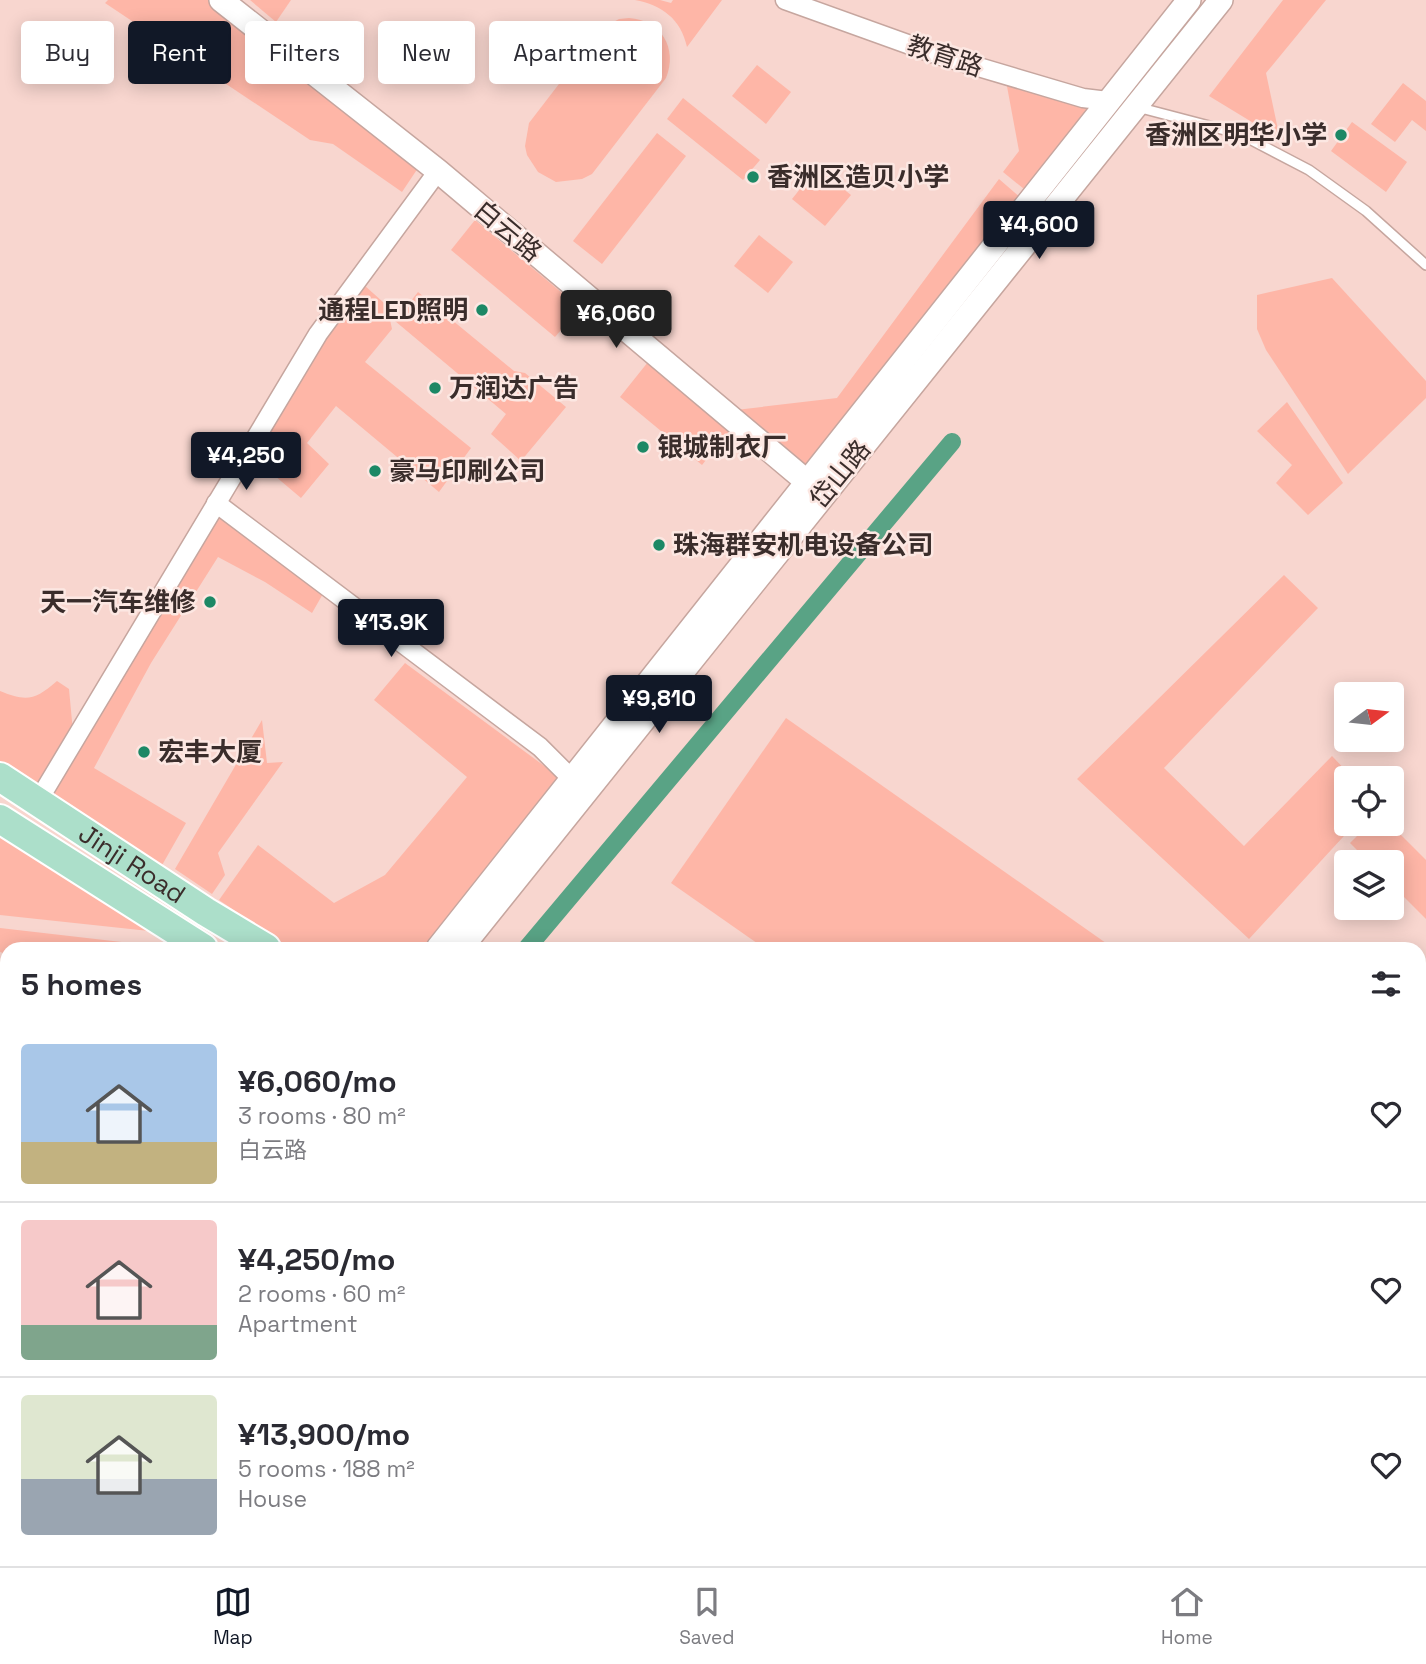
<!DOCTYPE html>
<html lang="en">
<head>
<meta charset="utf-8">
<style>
	:root { --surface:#fff; --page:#f2f2f3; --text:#2b2b33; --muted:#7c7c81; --line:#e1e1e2; --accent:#111827 }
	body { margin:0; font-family:"Space Grotesk","Noto Sans SC",sans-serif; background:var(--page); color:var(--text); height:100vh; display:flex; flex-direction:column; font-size:26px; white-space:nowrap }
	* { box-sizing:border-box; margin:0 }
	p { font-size:23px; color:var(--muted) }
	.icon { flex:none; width:38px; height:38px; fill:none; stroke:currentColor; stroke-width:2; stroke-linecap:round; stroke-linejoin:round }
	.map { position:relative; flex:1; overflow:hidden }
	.drawer { position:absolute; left:0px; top:942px; width:1426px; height:625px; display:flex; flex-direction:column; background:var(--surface); border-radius:21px 21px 0 0; box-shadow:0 4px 18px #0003 }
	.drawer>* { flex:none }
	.hud { position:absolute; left:21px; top:21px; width:700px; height:63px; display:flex; gap:14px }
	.needle { width:46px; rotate:75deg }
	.buttons { position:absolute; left:1334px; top:682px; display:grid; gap:14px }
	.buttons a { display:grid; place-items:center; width:70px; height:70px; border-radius:7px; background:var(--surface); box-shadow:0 4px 18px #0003; font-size:35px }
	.price { position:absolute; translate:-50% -60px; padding:0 16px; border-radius:7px; background:var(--accent); color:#fff; font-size:23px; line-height:46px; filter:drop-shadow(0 2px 4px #0008) }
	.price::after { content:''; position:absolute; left:50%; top:42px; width:21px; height:16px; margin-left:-10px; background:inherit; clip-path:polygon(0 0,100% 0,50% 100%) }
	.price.selected { background:#222; color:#fff }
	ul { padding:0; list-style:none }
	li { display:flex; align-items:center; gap:21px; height:175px; padding:0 21px }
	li+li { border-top:2px solid var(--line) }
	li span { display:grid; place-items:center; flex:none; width:196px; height:140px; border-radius:7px; color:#555 }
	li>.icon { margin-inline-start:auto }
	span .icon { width:84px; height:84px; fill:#fffc; stroke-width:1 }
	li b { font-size:30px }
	h2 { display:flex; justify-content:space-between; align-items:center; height:84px; padding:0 21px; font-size:30px }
	.tag { padding:0 24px; border-radius:7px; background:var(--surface); box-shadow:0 4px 18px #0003; font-size:24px; line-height:63px }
	.tag.selected { background:var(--accent); color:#fff }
	.tab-bar { display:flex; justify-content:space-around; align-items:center; height:98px; border-top:2px solid var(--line); background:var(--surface); font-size:19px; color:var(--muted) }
	.tab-bar a { display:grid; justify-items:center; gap:4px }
	.tab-bar .selected { color:var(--accent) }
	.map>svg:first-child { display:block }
</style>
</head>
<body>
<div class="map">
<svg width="1426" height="1566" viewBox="0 0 1426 1566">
	<rect width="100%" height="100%" fill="#f8d6cf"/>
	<!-- green -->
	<g fill="#feb6a7">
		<polygon points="108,0 213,0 420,165 402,192 333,144 310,140 105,3"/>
		<polygon points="250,0 291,0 276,22"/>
		<path d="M635,0h25l11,3 2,-3h49l-35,47c-6,-28 -25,-42 -52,-47z"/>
		<polygon points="1283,0 1326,0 1266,73 1280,139 1209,96"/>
		<path d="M629,18c32,2 49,30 37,60l-74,96 -10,5 -26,3 -18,-10 -11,-17 -2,-9 4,-23 73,-95 17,-9z"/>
		<polygon points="757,65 791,92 766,124 732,96"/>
		<polygon points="1006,81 1123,111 1045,206 1003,172 1019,151"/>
		<polygon points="1403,83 1426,101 1426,131 1412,120 1395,142 1371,124"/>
		<polygon points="683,98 760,160 743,180 667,119"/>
		<polygon points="1352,122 1407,162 1386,192 1331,151"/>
		<polygon points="657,133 686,156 602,264 573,241"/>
		<polygon points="817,168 851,195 825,226 792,199"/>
		<polygon points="999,179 1037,212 814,483 727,411 837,398"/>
		<polygon points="475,220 580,308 555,337 451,250"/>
		<polygon points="759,235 793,262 768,293 734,266"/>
		<polygon points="1332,278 1426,381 1426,398 1348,474 1266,350 1257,329 1257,295"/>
		<polygon points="364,285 393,311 389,315 392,329 365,362 471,448 439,492 336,406 307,443 329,464 301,498 250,455 324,336"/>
		<polygon points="418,292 514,371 525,373 566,407 521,461 491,434 506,414 395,321"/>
		<polygon points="648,362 730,430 702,465 620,397"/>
		<polygon points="1287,402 1343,483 1308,515 1276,483 1292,465 1257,431"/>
		<polygon points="218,513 324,592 312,613 265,582 218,557 151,663 94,768 186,823 157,874 47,800"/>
		<polygon points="1284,575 1318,608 1164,768 1244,846 1332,756 1354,779 1346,779 1346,824 1355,824 1249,939 1077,779"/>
		<polygon points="405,663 566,782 438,948 290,948 219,900 258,845 334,903 385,875 467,777 374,700"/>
		<path d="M57,681l12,8 4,43 -37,59 -36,-23v-77c27,11 35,9 57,-10z"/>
		<polygon points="786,718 1113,948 764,948 671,883"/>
		<polygon points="262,720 267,763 283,762 218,853 225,875 212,894 175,869"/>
		<polygon points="1369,824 1390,824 1426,860 1426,919 1391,884 1391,863 1370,863 1350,843"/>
		<polygon points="0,836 149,931 0,915"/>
		<polygon points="0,928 165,947 167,948 42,948 29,945 28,948 7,948 7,954 0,952"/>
		<polygon points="0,984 7,985 7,1034 0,1035"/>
		<polygon points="7,1079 7,1161 0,1154 0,1082"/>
		<polygon points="1419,1152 1426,1157 1426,1393 1423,1405 1419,1402"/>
		<polygon points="7,1306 7,1412 0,1420 0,1314"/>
		<polygon points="483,1559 582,1559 587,1566 487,1566"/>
		<polygon points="811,1559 1080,1559 1091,1566 806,1566"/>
		<polygon points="1091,1559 1137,1559 1132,1566 1102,1566"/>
		<polygon points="1218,1559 1303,1559 1304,1560 1299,1566 1227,1566"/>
	</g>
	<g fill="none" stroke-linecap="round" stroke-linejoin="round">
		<!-- canal -->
		<g stroke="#59a385" stroke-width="18">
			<polyline points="527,948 952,442"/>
			<polyline points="9,1566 14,1559"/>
		</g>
		<defs>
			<g id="service">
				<polyline points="1137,107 1240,134 1309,170 1366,211 1426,265"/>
				<polyline points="1138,1566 1143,1559"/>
			</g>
			<g id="minor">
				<polyline points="785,0 938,55 1083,98 1108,101"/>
				<polyline points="216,503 540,747 580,787"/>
				<polyline points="38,801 318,334 438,171"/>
				<polyline points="791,1566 796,1559"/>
			</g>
			<g id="tertiary">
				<polyline points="221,0 438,171 818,491"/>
				<polyline points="438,948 1189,0"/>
				<polyline points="461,948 1221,0"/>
				<polyline points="0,1449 7,1441"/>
				<polyline points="0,1481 7,1472"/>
			</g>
			<g id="primary">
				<path id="s1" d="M0,777l206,135 60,36"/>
				<polyline points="0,819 203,948"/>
				<polyline points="1162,1559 1170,1566"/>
				<polyline points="1203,1559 1211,1566"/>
			</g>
		</defs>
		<!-- service casing -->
		<use href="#service" stroke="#c6a69f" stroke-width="12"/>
		<!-- minor casing -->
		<use href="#minor" stroke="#c6a69f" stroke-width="21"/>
		<!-- tertiary casing -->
		<use href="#tertiary" stroke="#c6a69f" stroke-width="26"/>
		<!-- primary casing -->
		<use href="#primary" stroke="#fff" stroke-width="32"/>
		<!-- service -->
		<use href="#service" stroke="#fff" stroke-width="9"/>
		<!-- minor -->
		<use href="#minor" stroke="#fff" stroke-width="18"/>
		<!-- tertiary -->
		<use href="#tertiary" stroke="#fff" stroke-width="23"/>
		<!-- primary -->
		<use href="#primary" stroke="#acdfca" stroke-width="28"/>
	</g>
	<!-- markers -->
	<g fill="#1c8865" stroke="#fce7e2" stroke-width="2.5">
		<circle cx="1341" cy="135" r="7"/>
		<circle cx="753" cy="177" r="7"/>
		<circle cx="482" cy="310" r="7"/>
		<circle cx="435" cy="388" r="7"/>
		<circle cx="643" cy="447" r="7"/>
		<circle cx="375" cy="471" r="7"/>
		<circle cx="659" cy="545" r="7"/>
		<circle cx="210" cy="602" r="7"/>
		<circle cx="144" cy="752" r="7"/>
	</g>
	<g text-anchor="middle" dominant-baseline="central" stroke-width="5" stroke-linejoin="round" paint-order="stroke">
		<!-- street labels -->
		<g font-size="26" fill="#3a2d2b" stroke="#fce7e2">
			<text transform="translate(945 56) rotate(18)">教育路</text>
			<text transform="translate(508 231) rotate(40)">白云路</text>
			<text transform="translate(840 474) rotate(-51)">岱山路</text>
			<text stroke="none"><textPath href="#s1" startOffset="158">Jinji Road</textPath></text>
		</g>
		<!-- poi labels -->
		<g font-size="26" font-weight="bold" fill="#3a2d2b" stroke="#fce7e2" text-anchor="start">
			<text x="1327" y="135" text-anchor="end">香洲区明华小学</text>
			<text x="767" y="177">香洲区造贝小学</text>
			<text x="468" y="310" text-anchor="end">通程LED照明</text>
			<text x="449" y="388">万润达广告</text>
			<text x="657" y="447">银城制衣厂</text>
			<text x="389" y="471">豪马印刷公司</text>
			<text x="673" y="545">珠海群安机电设备公司</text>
			<text x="196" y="602" text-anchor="end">天一汽车维修</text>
			<text x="158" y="752">宏丰大厦</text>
		</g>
	</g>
</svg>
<div class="buttons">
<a><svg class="needle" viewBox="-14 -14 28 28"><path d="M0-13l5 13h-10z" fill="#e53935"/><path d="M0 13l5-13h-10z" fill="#7c7c81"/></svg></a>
<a><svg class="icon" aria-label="locate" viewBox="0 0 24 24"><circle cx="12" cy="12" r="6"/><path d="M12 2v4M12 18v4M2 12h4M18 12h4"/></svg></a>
<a><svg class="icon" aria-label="layers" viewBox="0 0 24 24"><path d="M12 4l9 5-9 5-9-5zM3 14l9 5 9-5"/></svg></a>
</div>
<b class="price" style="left:1039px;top:261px">¥4,600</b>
<b class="price selected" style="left:616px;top:350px">¥6,060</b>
<b class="price" style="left:246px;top:492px">¥4,250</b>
<b class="price" style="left:391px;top:659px">¥13.9K</b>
<b class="price" style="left:659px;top:735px">¥9,810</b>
<div class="hud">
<a class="tag">Buy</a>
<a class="tag selected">Rent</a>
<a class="tag">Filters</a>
<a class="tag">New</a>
<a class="tag">Apartment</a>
</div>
<section class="drawer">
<h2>5 homes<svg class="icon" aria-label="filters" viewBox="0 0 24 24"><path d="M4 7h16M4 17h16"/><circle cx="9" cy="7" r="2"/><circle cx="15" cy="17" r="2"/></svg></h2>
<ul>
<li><span style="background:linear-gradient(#a9c7e8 70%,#c2b280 0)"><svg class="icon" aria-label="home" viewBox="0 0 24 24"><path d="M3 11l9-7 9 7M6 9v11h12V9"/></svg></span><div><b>¥6,060/mo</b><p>3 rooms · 80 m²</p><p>白云路</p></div><svg class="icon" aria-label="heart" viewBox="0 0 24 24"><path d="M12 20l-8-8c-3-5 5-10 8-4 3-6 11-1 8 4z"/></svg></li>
<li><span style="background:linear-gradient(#f6c9c9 75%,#7fa58c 0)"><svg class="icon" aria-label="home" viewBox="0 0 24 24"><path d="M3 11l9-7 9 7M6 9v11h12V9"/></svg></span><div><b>¥4,250/mo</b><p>2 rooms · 60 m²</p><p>Apartment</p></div><svg class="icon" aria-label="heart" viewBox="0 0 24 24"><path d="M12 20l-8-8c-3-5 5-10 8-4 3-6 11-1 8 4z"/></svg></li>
<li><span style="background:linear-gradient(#dfe7d0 60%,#9aa5b1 0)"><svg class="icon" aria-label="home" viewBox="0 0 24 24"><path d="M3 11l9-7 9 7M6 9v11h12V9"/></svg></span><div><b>¥13,900/mo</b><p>5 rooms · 188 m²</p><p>House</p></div><svg class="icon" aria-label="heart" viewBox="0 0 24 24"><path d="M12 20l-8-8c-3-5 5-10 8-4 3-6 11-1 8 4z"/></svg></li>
</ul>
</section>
</div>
<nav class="tab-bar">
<a class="selected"><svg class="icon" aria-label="map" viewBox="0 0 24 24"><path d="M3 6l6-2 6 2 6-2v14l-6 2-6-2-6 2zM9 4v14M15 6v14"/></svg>Map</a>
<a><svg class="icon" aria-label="saved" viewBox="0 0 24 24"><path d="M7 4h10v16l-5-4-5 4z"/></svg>Saved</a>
<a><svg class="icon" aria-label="home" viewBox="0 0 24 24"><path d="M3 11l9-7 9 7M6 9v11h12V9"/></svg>Home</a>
</nav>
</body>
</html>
